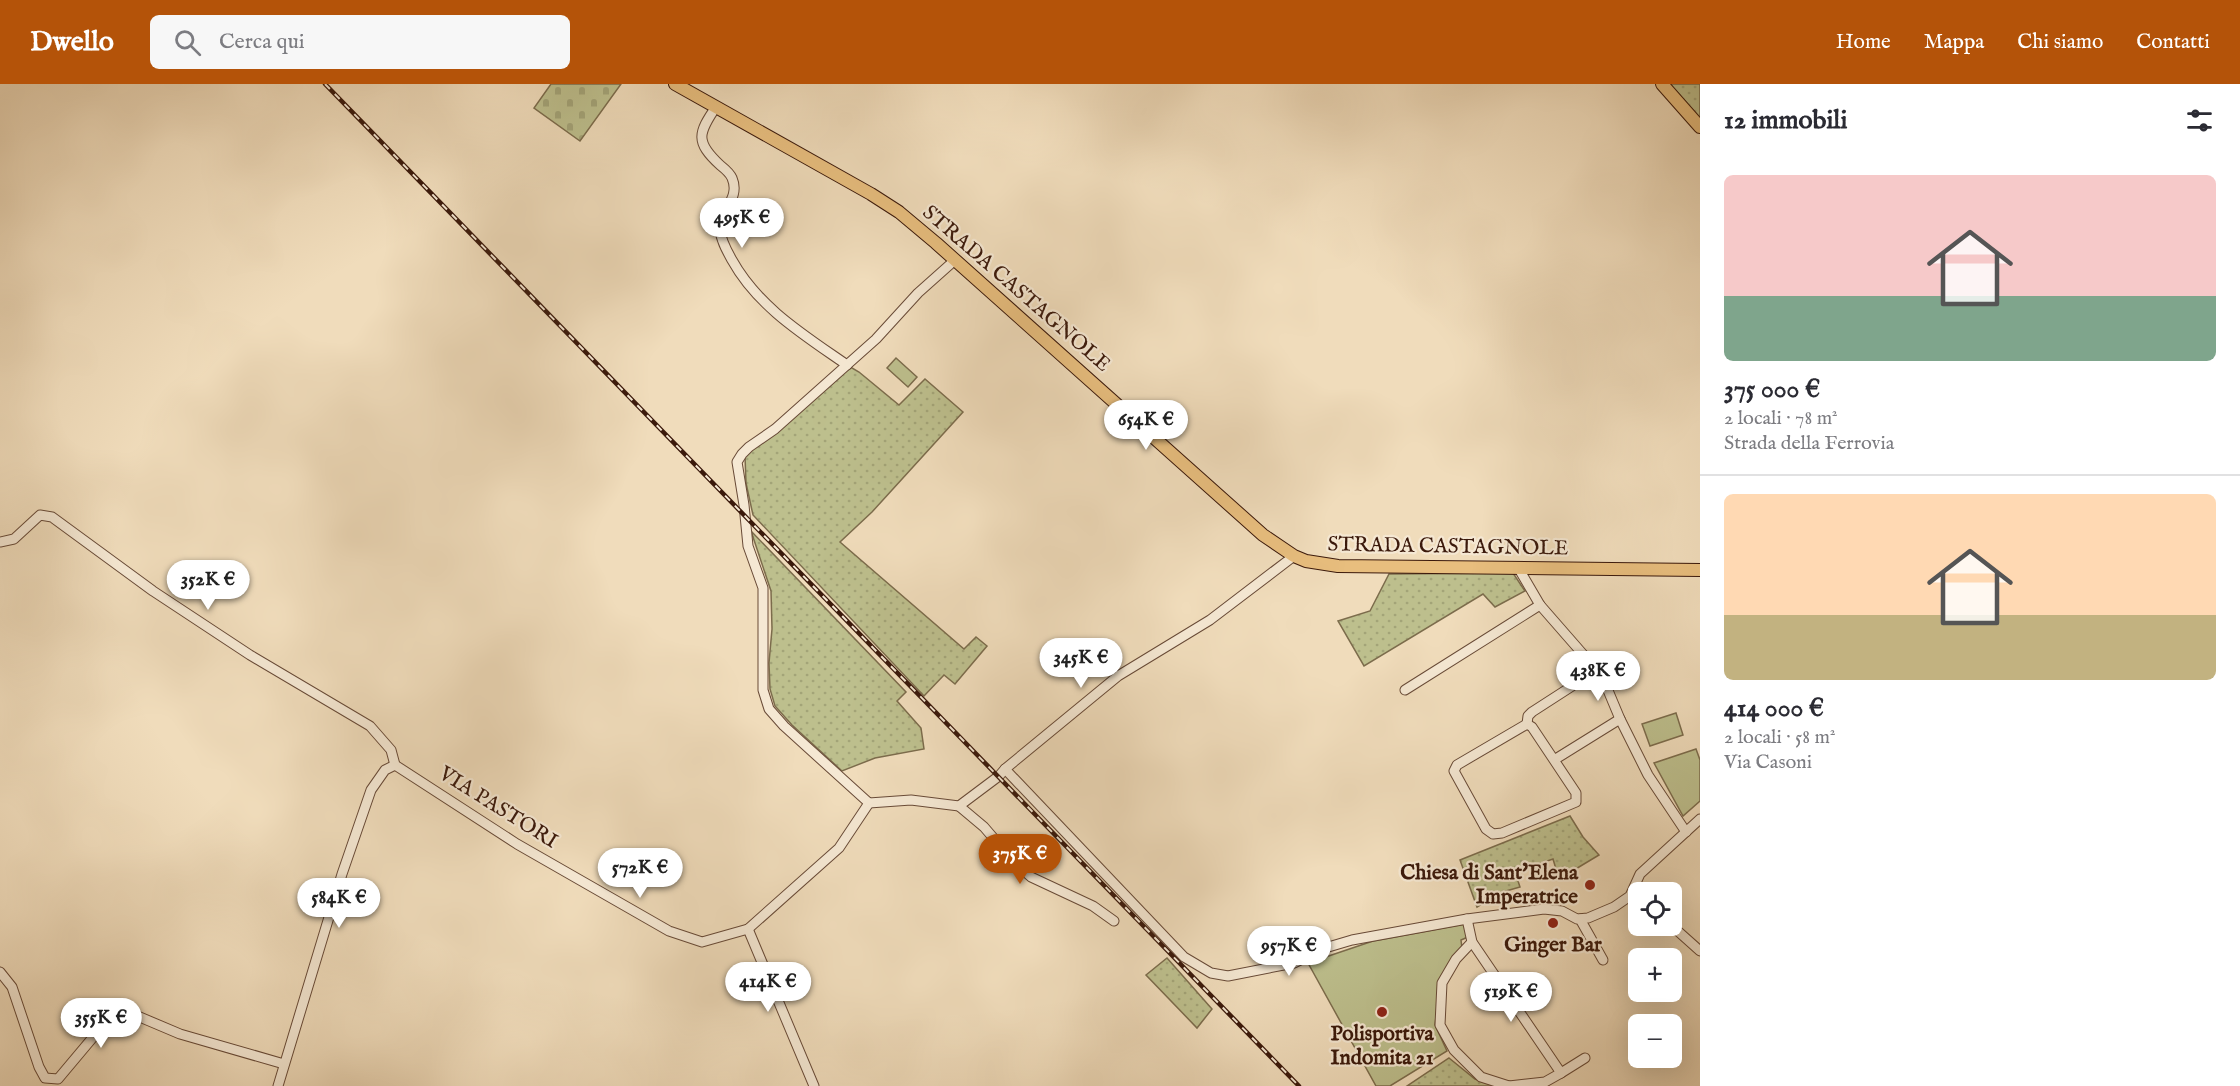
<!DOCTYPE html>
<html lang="it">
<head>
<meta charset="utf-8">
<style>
	:root { --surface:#fff; --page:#f7f7f7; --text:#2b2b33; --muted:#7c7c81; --line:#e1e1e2; --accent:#b45309 }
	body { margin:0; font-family:"IM FELL English",serif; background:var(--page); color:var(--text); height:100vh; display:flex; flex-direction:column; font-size:22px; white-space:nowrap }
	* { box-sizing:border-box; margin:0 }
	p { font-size:20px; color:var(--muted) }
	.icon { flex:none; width:33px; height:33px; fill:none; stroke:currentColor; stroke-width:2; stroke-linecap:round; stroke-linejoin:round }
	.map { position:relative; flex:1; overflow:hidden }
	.drawer { display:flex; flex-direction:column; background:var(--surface); width:540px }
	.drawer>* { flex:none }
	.fabs { position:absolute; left:1628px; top:798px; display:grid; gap:12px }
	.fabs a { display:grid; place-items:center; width:54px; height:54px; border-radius:9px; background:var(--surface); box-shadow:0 6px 24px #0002; font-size:30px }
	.price { position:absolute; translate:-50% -51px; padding:0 14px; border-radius:21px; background:#fff; color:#222; font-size:20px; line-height:39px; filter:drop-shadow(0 2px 3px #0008) }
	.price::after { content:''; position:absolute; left:50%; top:36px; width:18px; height:14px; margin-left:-9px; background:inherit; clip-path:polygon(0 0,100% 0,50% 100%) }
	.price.active { background:var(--accent); color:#fff }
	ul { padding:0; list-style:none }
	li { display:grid; align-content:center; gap:12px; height:318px; padding:0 24px }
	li+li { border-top:2px solid var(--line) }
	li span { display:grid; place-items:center; height:186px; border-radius:9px; color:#555 }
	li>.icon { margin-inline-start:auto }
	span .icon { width:108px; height:108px; fill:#fffc; stroke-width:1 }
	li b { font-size:26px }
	h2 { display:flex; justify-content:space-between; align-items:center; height:72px; padding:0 24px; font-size:26px }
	header { display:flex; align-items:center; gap:36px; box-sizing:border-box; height:84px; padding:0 30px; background:var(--accent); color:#fff }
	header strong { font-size:28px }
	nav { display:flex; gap:33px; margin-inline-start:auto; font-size:21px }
	.search { width:420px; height:54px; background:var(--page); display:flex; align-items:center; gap:15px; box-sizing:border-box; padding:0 21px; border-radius:9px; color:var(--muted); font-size:22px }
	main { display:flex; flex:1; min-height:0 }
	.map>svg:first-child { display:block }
</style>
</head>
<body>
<header>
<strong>Dwello</strong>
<div class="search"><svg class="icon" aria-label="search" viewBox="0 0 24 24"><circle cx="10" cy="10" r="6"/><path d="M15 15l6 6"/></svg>Cerca qui</div>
<nav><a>Home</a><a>Mappa</a><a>Chi siamo</a><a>Contatti</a></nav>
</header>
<main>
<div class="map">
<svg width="1700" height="1002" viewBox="0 0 1700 1002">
	<defs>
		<pattern id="grass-dots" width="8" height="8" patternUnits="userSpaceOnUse" patternTransform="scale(1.5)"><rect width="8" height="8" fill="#bdbf8d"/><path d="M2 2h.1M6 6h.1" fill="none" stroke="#a3a478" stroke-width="1.8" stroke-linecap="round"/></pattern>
		<pattern id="cemetery-stones" width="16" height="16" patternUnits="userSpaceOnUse" patternTransform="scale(1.5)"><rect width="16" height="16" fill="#bdbf8d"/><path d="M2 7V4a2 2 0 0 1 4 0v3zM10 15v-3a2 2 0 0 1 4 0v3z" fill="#a3a478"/></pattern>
	</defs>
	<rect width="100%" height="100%" fill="#f0dcbb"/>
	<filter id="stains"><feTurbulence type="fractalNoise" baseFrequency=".00333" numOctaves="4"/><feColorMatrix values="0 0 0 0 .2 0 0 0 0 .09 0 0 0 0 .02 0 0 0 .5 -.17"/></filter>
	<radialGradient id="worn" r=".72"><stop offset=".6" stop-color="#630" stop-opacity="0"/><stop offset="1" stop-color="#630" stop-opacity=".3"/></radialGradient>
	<!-- grass -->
	<g fill="url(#grass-dots)" stroke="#7c6c4c" stroke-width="1.5">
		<polygon points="1670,0 1700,0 1700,34"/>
		<polygon points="847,281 859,288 899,321 925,295 963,328 872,428 840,458 964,565 976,553 987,562 955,600 944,591 924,612 753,431 746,399 745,372"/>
		<polygon points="751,447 906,608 897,617 921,644 924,665 875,674 842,687 792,641 775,622 770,605 769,579 772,545 771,507"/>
		<polygon points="1513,489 1525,507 1495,523 1483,510 1364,582 1338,537 1370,527 1389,490"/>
		<polygon points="1570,732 1583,753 1599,771 1559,795 1553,775 1515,788 1520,803 1499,809 1477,823 1460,776"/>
		<polygon points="1167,874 1212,925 1197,944 1146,891"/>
		<polygon points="1449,974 1475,995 1498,1002 1407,1002"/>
	</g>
	<!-- cemetery -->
	<polygon fill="url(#cemetery-stones)" stroke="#7c6c4c" stroke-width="1.5" points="551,0 621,0 580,57 534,24"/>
	<!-- garden -->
	<g fill="#bdbf8d" stroke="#7c6c4c" stroke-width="1.5">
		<polygon points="896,274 917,293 908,303 887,284"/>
		<polygon points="1676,629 1683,651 1650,662 1642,640"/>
		<polygon points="1696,665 1700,676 1700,717 1683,732 1654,679"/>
		<polygon points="1465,840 1468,853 1461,856 1462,864 1440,899 1435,941 1447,967 1390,1002 1376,1002 1308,879 1373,857"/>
	</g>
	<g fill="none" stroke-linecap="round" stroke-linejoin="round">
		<defs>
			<g id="minor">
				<path d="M716,23c-18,26 -21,35 4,58 5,4 10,8 12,13 9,21 -13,33 -12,52 1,11 7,21 12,30 26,47 72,75 115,105"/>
				<polyline points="0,458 14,455 40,431 52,433 153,507 250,571 370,642 391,666 395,681"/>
				<polyline points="1519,485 1540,521 1602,592 1620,635 1648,691 1686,748"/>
				<polyline points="1405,606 1540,521"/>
				<polyline points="1527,640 1528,632 1532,628 1597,586"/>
				<polyline points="1554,676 1576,709 1576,718 1502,749 1493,750 1486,745 1454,687 1457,681 1527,640 1532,643 1554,676 1620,635"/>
				<polyline points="395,681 517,760 669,847 702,858 748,845 839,764 869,719"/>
				<polyline points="1005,685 1184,873 1211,889 1228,892 1294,879 1325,864 1352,856 1467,835 1544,825 1562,827 1577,835 1588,834 1614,823 1630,812 1640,790 1700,735"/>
				<polyline points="869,719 784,642 769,625 763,606 763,504 748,462 744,421 737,378 742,370 749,363 775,345 876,255 918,209 955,176"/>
				<polyline points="869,719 911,716 959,722 999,692 1005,685 1118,592 1210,536 1294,472"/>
				<polyline points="959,722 984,743 1014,778 1031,793 1093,822 1114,837"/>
				<polyline points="1467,835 1472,858 1561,989 1585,974"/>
				<polyline points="1580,835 1603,876"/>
				<polyline points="1671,841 1700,867"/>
				<polyline points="748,845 814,1002"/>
				<polyline points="1472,858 1456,875 1442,899 1440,941 1454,966 1481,993 1509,1002"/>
				<polyline points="0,888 12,903 39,983 45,994 58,995 110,933 128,928 180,950 284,980"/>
				<polyline points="278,1002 342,790 371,706 385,686 395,681"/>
				<polyline points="1509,1002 1545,998 1561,989"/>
			</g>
			<g id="major">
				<polyline points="675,0 871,110 899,128 936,159 1263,451 1294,472 1306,477 1338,482 1700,486"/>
				<polyline points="1662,0 1700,43"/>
			</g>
		</defs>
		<!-- minor casing -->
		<use href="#minor" stroke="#684a37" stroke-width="11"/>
		<!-- major casing -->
		<use href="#major" stroke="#3b190b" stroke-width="14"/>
		<!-- minor -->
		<use href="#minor" stroke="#f5e8d3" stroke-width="9"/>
		<!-- major -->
		<use href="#major" stroke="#e8be7e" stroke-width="12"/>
		<defs>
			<polyline id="rail" points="325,0 1299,1002"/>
		</defs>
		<!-- rail casing -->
		<use href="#rail" stroke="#3b190b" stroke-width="4.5"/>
		<!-- rail -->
		<use href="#rail" stroke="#f5e8d3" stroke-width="2" stroke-dasharray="7" stroke-linecap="butt"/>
	</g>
	<!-- markers -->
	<g fill="#8f2418" stroke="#f5e8d3" stroke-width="2">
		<circle cx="1590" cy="801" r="6"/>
		<circle cx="1553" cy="839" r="6"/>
		<circle cx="1382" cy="928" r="6"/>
	</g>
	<g text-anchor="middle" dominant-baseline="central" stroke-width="4.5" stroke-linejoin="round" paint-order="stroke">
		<!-- street labels -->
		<g font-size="21" fill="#3b190b" stroke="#f5e8d3">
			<text transform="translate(1016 205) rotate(41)">STRADA CASTAGNOLE</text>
			<text transform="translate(1448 463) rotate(1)">STRADA CASTAGNOLE</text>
			<text transform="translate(498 724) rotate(32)">VIA PASTORI</text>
		</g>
		<!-- poi labels -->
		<g font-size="21" font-weight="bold" fill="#3b190b" stroke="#f5e8d3">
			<text x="1578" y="789" text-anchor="end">Chiesa di Sant'Elena<tspan x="1578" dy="24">Imperatrice</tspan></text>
			<text x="1553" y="861">Ginger Bar</text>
			<text x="1382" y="950">Polisportiva<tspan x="1382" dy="24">Indomita 21</tspan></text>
		</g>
	</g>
	<rect width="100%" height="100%" filter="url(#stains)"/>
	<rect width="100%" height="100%" fill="url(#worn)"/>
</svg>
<div class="fabs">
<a><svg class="icon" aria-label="locate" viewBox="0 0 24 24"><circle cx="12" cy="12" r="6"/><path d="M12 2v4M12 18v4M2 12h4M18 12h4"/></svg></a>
<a>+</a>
<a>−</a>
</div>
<b class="price" style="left:742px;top:165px">495K €</b>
<b class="price" style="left:1146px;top:367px">654K €</b>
<b class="price" style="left:208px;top:527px">352K €</b>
<b class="price" style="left:1081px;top:605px">345K €</b>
<b class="price" style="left:1598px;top:618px">438K €</b>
<b class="price active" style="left:1020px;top:801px">375K €</b>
<b class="price" style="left:640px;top:815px">572K €</b>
<b class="price" style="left:339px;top:845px">584K €</b>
<b class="price" style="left:1289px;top:893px">957K €</b>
<b class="price" style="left:768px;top:929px">414K €</b>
<b class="price" style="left:1511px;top:939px">519K €</b>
<b class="price" style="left:101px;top:965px">355K €</b>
</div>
<section class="drawer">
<h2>12 immobili<svg class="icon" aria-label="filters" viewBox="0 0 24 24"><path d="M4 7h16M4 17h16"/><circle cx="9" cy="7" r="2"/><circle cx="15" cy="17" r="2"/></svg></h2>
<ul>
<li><span style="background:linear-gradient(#f6c9c9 65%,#7fa58c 0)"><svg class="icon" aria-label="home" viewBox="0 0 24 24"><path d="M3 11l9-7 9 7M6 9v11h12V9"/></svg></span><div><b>375 000 €</b><p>2 locali · 78 m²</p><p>Strada della Ferrovia</p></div></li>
<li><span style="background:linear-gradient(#ffd9b3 65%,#c2b280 0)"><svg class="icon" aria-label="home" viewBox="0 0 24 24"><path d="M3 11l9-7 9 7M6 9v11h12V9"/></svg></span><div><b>414 000 €</b><p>2 locali · 58 m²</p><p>Via Casoni</p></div></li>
</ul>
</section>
</main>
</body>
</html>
